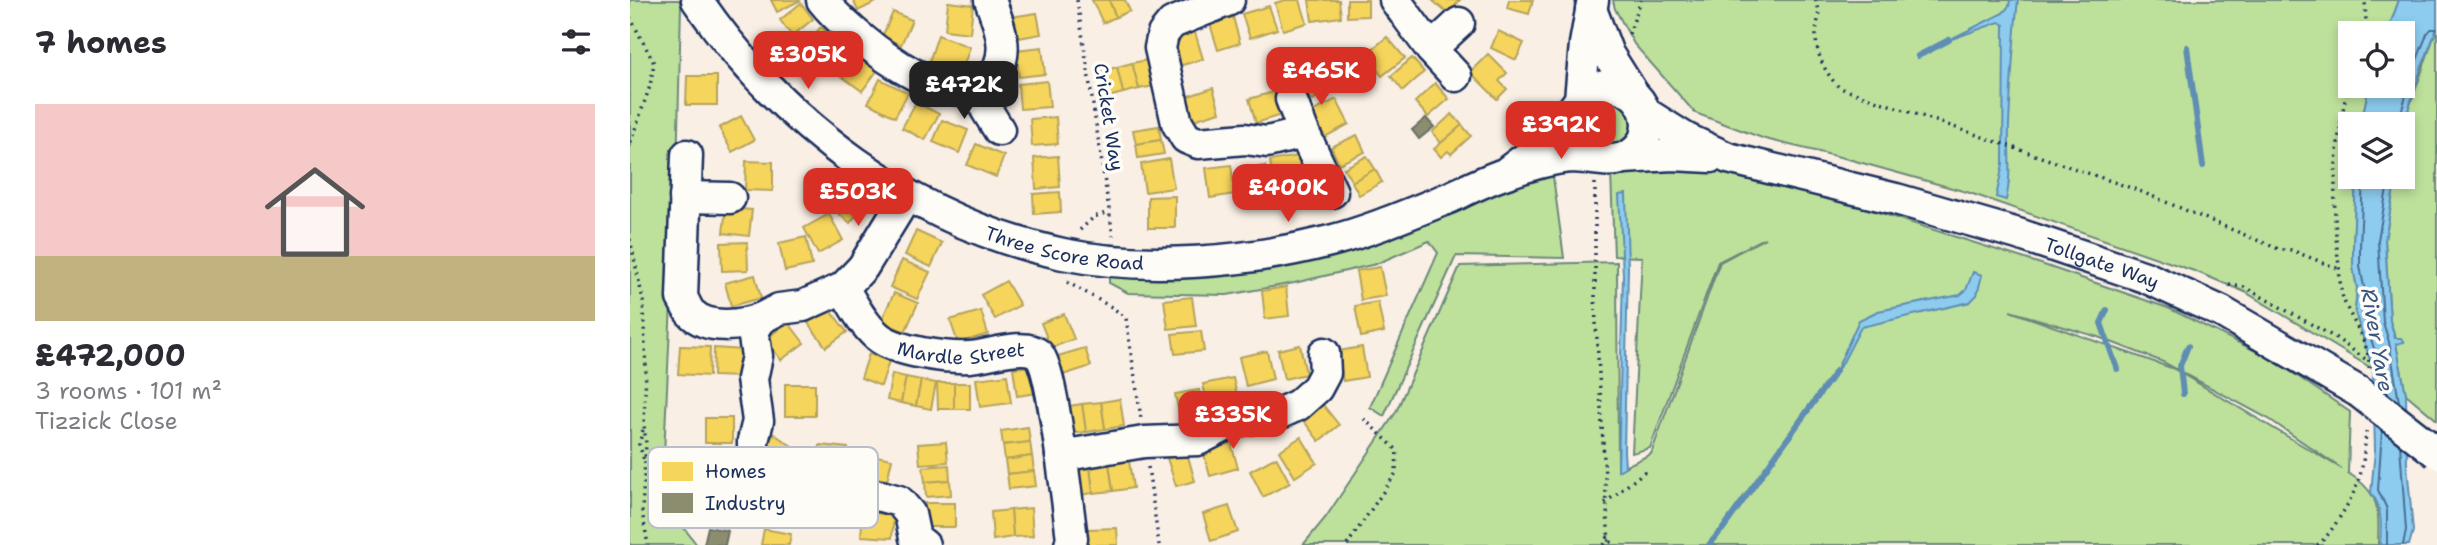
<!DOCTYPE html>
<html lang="en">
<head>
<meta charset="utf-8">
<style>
	:root { --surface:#fff; --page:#f7f7f7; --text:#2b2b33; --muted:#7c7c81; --accent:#d93025 }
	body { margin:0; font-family:"Shantell Sans",sans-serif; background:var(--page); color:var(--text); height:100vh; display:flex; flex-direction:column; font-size:26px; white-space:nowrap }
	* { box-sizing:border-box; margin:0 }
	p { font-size:23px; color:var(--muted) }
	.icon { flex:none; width:38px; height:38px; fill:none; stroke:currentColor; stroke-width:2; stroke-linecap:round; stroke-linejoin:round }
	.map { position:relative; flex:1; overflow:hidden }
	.side { display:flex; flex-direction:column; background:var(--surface); width:630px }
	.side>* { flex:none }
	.tools { position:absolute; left:1708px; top:21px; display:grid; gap:14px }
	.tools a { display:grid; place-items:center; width:77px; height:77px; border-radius:0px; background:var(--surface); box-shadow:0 4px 10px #0003; font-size:35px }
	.price { position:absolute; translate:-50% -60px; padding:0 16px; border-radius:14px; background:var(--accent); color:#fff; font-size:23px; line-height:46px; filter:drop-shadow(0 2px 4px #0008) }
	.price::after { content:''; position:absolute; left:50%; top:42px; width:21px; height:16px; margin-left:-10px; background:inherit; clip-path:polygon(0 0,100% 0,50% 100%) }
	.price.active { background:#222; color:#fff }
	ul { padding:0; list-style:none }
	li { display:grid; align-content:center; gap:14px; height:371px; padding:0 35px }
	li span { display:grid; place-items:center; height:217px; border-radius:0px; color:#555 }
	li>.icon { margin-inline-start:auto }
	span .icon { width:126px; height:126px; fill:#fffc; stroke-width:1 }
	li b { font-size:30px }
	h2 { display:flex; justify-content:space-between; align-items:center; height:84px; padding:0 35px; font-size:30px }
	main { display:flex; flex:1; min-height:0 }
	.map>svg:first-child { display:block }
</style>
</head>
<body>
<main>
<section class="side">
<h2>7 homes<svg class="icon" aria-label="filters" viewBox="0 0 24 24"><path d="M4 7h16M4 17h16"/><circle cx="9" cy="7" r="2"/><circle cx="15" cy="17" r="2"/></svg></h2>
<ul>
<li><span style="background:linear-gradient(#f6c9c9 70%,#c2b280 0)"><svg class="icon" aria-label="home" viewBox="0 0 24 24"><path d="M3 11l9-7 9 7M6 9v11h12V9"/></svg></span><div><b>£472,000</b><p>3 rooms · 101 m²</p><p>Tizzick Close</p></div></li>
</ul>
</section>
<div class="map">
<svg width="1807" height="545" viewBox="0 0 1807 545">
	<rect width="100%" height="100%" fill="#f9efe4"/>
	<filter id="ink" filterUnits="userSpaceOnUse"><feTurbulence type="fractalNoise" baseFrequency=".0143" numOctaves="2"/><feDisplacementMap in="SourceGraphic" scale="14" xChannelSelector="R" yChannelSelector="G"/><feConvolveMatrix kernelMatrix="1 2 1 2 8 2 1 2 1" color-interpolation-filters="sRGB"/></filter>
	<g filter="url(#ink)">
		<!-- green -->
		<g fill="#bde19b" stroke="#6c887c" stroke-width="2" fill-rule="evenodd">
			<polygon points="0,0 49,0 51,4 47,173 33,476 45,516 67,545 0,545"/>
			<polygon points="983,0 1769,0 1757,33 1720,33 1720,86 1739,86 1731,124 1720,124 1720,177 1726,177 1723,247 1723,267 1727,288 1725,312 1743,369 1615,292 1567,272 1340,193 1218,159 1135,139 1065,113 1004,44 985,9"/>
			<polygon points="1807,28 1807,420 1776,394 1766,344 1773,341 1766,339 1760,321 1755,239 1766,177 1773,177 1773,136 1776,117"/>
			<circle cx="981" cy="122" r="22"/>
			<path d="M1074,166l79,16 258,82 127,44 106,52 76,52 -2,61c33,20 31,38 30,72h-1075l23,-28 70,-105 64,-146 157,-4 1,208 33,-16 69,-192 45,-24 -47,24 -68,186 -18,5 10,-196 -28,-1 -3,-84zM1380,311l88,26 65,25 106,57 73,50 -168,-100z"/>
			<polygon points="922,169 934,258 826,256 754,416 740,407 808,253 799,241 746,264 664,283 597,295 498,293 479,283 479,275 527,277 589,275 675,257"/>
		</g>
		<!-- water -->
		<g fill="#8dccee" stroke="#5f8db4" stroke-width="2">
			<path d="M1380,0h8c-5,42 -7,83 -9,124 -1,26 3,51 -3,76l-10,-3 7,-33 1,-139 -5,-3 -50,18 54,-27 6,-7z"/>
			<polygon points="1769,0 1807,0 1807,28 1790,72 1776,117 1773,136 1773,124 1731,124 1739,86 1773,86 1773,33 1757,33"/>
			<path d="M1726,177h40l-11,63 5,81 5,17h6l3,4 -8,2 10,50 1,71 6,66 -4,14h-29c1,-18 3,-38 -9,-52l4,-43 -2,-81 -18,-57 2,-24 -4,-21v-20z"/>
			<polygon points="996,194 998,268 994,451 995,467 988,471 993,275 989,195"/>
			<polygon points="1343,272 1352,275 1347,295 1340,302 1231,327 1212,364 1206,371 1229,320 1248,311 1330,295 1336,290"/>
		</g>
		<!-- homes -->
		<g fill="#f6d55c" stroke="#b4a35d" stroke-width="2">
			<polygon points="141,0 171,0 147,12"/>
			<polygon points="223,0 250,0 228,11"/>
			<polygon points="462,0 479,0 486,17 473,23"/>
			<polygon points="479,0 495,0 500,11 486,17"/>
			<polygon points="655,0 670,0 677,23 653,30 645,3"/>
			<polygon points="679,0 709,0 711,17 682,21"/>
			<polygon points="717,0 738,0 738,16 717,17"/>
			<polygon points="802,0 830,0 818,14"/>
			<polygon points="879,0 903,0 899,14 877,8"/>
			<polygon points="318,2 343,5 340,33 315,30"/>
			<polygon points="171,3 183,19 162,36 150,20"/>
			<polygon points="639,6 647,29 620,38 612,14"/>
			<polygon points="263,12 282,20 271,45 252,37"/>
			<polygon points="407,13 411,34 383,39 380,17"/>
			<polygon points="603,17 610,43 588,50 580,24"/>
			<polygon points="191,27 211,45 194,64 174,46"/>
			<polygon points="564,29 573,59 549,66 540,37"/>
			<polygon points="868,31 894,43 886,60 861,48"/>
			<polygon points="308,35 340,47 331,73 299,62"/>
			<polygon points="757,37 775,58 752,76 735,55"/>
			<polygon points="412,47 415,74 389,77 386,50"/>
			<polygon points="222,53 247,71 232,91 207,73"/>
			<polygon points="858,54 877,73 869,81 877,89 867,99 840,72"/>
			<polygon points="782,58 794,72 773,91 761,76"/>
			<polygon points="517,60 524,86 509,89 502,63"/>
			<polygon points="502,63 509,89 493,93 487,67"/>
			<polygon points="683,66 699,79 683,101 666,87"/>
			<polygon points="487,67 493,93 478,97 472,71"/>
			<polygon points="57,76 87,76 87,105 56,105"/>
			<polygon points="250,79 278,93 265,117 238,103"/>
			<polygon points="417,81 420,107 390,109 388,84"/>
			<polygon points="805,83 819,99 798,117 785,102"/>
			<polygon points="583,88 590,112 560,121 553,98"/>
			<polygon points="647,91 654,114 626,123 619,99"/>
			<polygon points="706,99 719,124 695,137 682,112"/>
			<polygon points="286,102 309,114 295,140 272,128"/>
			<polygon points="822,114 832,125 811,143 802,132"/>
			<polygon points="111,116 124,140 102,152 89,128"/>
			<polygon points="426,117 428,144 402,146 400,119"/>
			<polygon points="312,120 338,130 329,153 303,142"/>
			<polygon points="832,125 841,136 821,154 818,151 811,157 804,149"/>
			<polygon points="529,126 531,140 506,144 503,130"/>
			<polygon points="727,135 735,152 709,164 701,147"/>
			<polygon points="531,140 534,154 508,158 506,144"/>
			<polygon points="346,144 374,156 366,177 337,165"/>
			<polygon points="428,156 430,187 406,189 404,158"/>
			<polygon points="668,156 673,179 644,184 640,161"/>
			<polygon points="737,156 745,169 722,182 714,168"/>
			<polygon points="539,159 544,188 515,192 511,164"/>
			<polygon points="116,161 143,162 143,191 115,190"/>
			<polygon points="601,165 605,194 580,198 576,168"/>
			<polygon points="635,166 638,191 612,194 609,170"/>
			<polygon points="745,169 752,182 729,195 722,182"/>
			<polygon points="213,183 237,202 220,223 196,203"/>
			<polygon points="430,192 431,212 404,214 403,194"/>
			<polygon points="545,196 545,228 518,228 518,197"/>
			<polygon points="96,208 122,210 119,236 93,233"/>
			<polygon points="199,214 213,240 188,254 174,228"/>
			<polygon points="286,231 312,243 301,267 275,255"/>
			<polygon points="176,237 182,265 155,271 149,243"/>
			<polygon points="117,242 118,270 92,271 91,243"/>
			<polygon points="272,260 300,272 287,299 260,287"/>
			<polygon points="750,267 756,296 731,300 726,271"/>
			<polygon points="125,275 131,298 101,306 95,283"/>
			<polygon points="376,281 390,305 365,319 351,295"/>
			<polygon points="656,287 659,316 635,319 632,291"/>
			<polygon points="264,293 288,303 275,332 251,321"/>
			<polygon points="562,297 566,326 538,329 534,300"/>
			<polygon points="748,302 754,332 731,337 725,306"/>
			<polygon points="198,307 217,332 196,347 178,323"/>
			<polygon points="351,311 358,334 328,343 320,320"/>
			<polygon points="434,314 444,339 421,348 411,323"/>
			<polygon points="158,322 174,343 151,360 136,339"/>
			<polygon points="571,331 574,351 545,354 542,334"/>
			<polygon points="670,345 676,374 654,379 648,350"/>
			<polygon points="50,346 80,347 79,376 48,374"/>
			<polygon points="732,347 737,377 713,381 708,351"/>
			<polygon points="84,348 113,350 111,377 83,376"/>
			<polygon points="455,348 461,366 433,375 428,356"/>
			<polygon points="637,351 643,379 616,386 609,357"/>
			<polygon points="239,354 259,361 251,386 231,378"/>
			<polygon points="403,366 407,393 387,396 383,368"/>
			<polygon points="262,374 276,377 271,403 257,400"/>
			<polygon points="377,375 381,403 350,407 346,379"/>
			<polygon points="276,377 291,380 286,406 271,403"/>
			<polygon points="603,378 608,400 578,407 573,384"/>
			<polygon points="291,380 306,383 301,409 286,406"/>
			<polygon points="307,383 324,383 324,409 308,409"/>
			<rect x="324" y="383" width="16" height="26"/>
			<rect x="155" y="384" width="30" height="32"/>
			<polygon points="569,390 575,419 551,423 545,394"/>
			<polygon points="490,399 494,426 475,429 471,402"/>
			<polygon points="690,401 709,425 689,441 670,416"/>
			<polygon points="471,402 475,429 456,432 452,404"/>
			<polygon points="452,404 456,432 437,434 433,407"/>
			<rect x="75" y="418" width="27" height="25"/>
			<polygon points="398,427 400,442 373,445 371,431"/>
			<polygon points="144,434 168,450 156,470 131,454"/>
			<polygon points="671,437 687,463 665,477 649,451"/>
			<polygon points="316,442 318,462 290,464 288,444"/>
			<polygon points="400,442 402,456 375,460 373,445"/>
			<polygon points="601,443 608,468 580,476 573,451"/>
			<polygon points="190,445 218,448 215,472 187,469"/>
			<polygon points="230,453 262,459 257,481 226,475"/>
			<polygon points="557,453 565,481 546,486 537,458"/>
			<polygon points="402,456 404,471 377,474 375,460"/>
			<polygon points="646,457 660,483 633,497 620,471"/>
			<polygon points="499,461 503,488 483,491 479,464"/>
			<polygon points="479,464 483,491 463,493 460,467"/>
			<polygon points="319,465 320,480 295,482 293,467"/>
			<polygon points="460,467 463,493 444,496 440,469"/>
			<polygon points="404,471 406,486 379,489 377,474"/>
			<polygon points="320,480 321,495 296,497 295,482"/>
			<polygon points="81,493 105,498 97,528 74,522"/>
			<rect x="295" y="503" width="30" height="24"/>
			<polygon points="599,506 608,532 581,541 573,514"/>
			<polygon points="401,508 403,536 383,537 381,510"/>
			<polygon points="381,510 383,537 363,540 361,512"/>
			<polygon points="233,512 264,515 262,538 231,536"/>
			<polygon points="487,528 488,545 457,545 457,529"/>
			<polygon points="134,529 161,534 159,545 131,545"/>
		</g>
		<!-- industry -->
		<g fill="#8c8c6e" stroke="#6a7069" stroke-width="2">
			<polygon points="796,118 804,127 789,139 782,130"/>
			<polygon points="78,527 98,531 95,545 74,544"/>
		</g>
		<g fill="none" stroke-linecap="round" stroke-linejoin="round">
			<!-- shore -->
			<g stroke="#496e98" stroke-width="2">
				<polyline points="1768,124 1783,70 1797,34 1801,29 1807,29"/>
				<polyline points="1733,177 1730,247 1730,266 1734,287 1732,311 1750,367 1751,388"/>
				<polyline points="1759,177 1748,240 1753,322 1759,342 1769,402"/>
				<polyline points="1752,431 1748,490 1757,509 1757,545"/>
				<polyline points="1770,445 1776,530 1773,545"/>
			</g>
			<!-- stream -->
			<g stroke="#5f8db4" stroke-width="6">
				<polyline points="1557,47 1573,166"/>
				<polyline points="1288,56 1319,40"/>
				<polyline points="1477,310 1471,323 1487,369"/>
				<polyline points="1553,394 1550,366 1558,346"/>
				<polyline points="1092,530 1206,371"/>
				<polyline points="1079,545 1089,533"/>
			</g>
			<defs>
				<g id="minor">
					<path id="s1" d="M67,0c86,126 215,222 366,254 82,17 186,8 267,-13 42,-11 81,-28 121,-44 19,-9 39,-19 59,-25 20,-7 41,-14 62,-15 17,0 36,7 51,1 38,-13 28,-69 -11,-72 -8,-1 -17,2 -24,7 -13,9 -21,27 -32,39 -14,16 -34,28 -50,41"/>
					<path d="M192,0c26,33 126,117 167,80 24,-23 11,-53 1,-80"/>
					<polyline points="599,0 542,23 533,34 530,48 547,123 556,138 568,143 615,139 637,142 674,133 702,192"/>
					<polyline points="765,0 801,49 826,76"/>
					<polyline points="961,9 978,54 1002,92"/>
					<polyline points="801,49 829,23"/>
					<polyline points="349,88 356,109 369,130"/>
					<polyline points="661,99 674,133"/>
					<polyline points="950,99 955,44 963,0"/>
					<path id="s2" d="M1017,114l38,24 43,20 168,41 122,35 127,43 77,35 137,80"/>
					<path d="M57,155l-5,143c3,4 5,11 9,15 16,17 51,13 71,5"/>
					<polyline points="994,158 1042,155 1081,157"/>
					<polyline points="277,195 233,267 213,288 173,306 149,309 132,318 123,331 127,356 122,379 128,421 123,441 123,459 133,473 154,484 251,496 269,501 280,514 285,538 294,545"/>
					<polyline points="55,197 100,198"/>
					<path id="s3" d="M213,288c10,16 19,35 34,48 19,16 69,22 93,21 18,-1 54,-15 68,-3 15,14 30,156 34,184l-2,7"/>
					<polyline points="431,456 514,442 568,440 605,421 648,414 668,405 687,388 695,373 694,353"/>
				</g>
			</defs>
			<!-- minor casing -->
			<use href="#minor" stroke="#1b2f5e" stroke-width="35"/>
			<!-- path -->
			<g stroke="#1b2f5e" stroke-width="3.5" stroke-dasharray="2 5" stroke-linecap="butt">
				<polyline points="447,0 483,236"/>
				<path d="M1185,0c8,11 0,26 1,38 1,19 11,38 24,50l297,102 144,60h10l48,19"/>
				<polyline points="0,17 24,63 20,86 0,144"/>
				<polyline points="1733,33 1736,22 1735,0"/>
				<polyline points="999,34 1011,0"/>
				<path d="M1720,80c-16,58 -19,125 -11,186 1,10 1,23 4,32 8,23 27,44 26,70"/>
				<polyline points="965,183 965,305 979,545"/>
				<polyline points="450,230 464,217 479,212"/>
				<polyline points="0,239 13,300 16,368 14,425 16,444 12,511 18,545"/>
				<polyline points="437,282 483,308 496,318 511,418"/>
				<polyline points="1599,285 1614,287 1706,338 1738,361"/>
				<polyline points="13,430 9,444 14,460"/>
				<polyline points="518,467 529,545"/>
				<polyline points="975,503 1018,469"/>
				<polyline points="717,545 766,473 767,450 734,419"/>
				<polyline points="974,545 978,537 983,545"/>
				<path d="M1687,545c9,-6 15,-16 21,-25 23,-36 25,-48 28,-89"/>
			</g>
			<!-- minor -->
			<use href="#minor" stroke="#fdfcf7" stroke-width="30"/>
			<defs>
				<polyline id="minor-bridge" points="1729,392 1807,453"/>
			</defs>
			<!-- minor-bridge casing -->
			<use href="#minor-bridge" stroke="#1b2f5e" stroke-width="35" stroke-linecap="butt"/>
			<!-- minor-bridge -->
			<use href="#minor-bridge" stroke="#fdfcf7" stroke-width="30"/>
		</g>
	</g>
	<g text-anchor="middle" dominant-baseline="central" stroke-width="7" stroke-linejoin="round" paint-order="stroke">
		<!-- street labels -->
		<g font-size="19" fill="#1b2f5e" stroke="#fdfcf7">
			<text transform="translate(479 117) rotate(81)">Cricket Way</text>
			<text stroke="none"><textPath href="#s1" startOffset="457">Three Score Road</textPath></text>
			<text stroke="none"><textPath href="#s2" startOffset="481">Tollgate Way</textPath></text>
			<text stroke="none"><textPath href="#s3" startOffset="147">Mardle Street</textPath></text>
		</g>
		<!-- water labels -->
		<g font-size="21" font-style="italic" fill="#385682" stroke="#fdfcf7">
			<text transform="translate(1747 340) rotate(80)">River Yare</text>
		</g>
	</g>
	<!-- legend -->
	<rect x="18" y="447" width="230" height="81" rx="10" fill="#fdfcf7" stroke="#b9bec9" stroke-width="2"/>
	<rect x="32" y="462" width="31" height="19" fill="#f6d55c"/>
	<rect x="32" y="493" width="31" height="20" fill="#8c8c6e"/>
	<g font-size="19" fill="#1b2f5e">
		<text x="75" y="478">Homes</text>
		<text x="75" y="510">Industry</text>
	</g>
</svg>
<div class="tools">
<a><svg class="icon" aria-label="locate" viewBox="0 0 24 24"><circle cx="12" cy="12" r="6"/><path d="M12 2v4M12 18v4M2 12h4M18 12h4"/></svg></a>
<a><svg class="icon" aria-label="layers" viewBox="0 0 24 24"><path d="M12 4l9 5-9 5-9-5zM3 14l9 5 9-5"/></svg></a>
</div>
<b class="price" style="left:178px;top:91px">£305K</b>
<b class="price" style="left:691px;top:107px">£465K</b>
<b class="price active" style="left:334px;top:121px">£472K</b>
<b class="price" style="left:931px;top:161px">£392K</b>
<b class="price" style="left:658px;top:224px">£400K</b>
<b class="price" style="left:228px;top:228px">£503K</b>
<b class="price" style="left:603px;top:451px">£335K</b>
</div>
</main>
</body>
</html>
